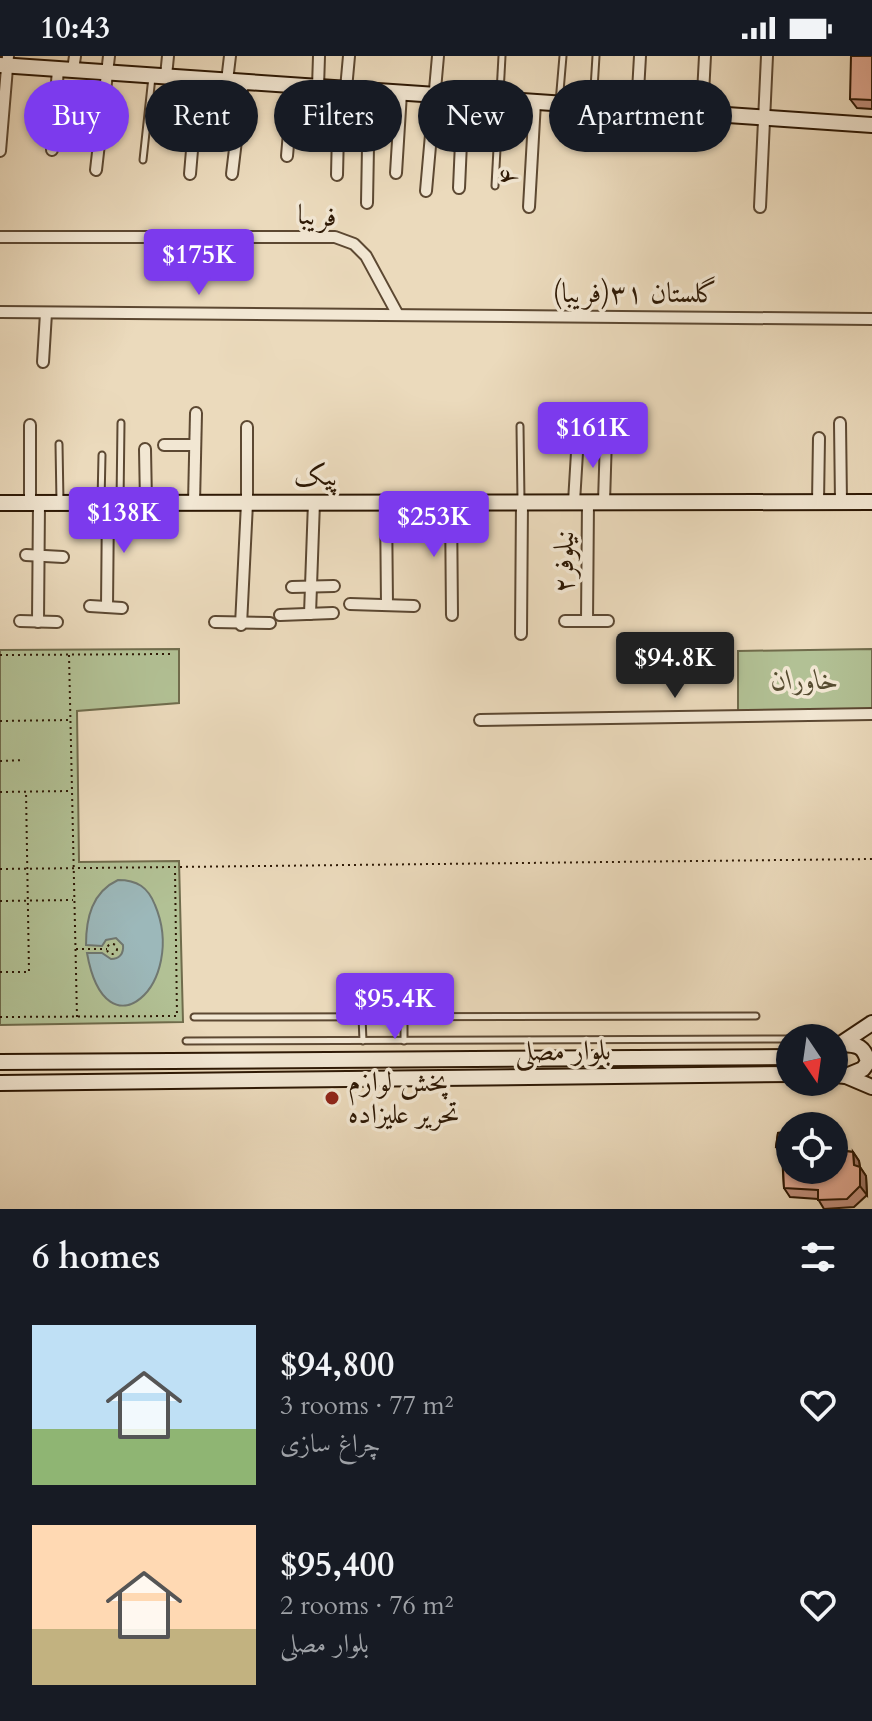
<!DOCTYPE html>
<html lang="en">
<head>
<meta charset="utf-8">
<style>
	:root { --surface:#171b24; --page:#20242c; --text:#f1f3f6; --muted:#9ea1a6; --accent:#7c3aed }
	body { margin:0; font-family:Cardo,Amiri,serif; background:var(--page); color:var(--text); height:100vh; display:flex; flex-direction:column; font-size:30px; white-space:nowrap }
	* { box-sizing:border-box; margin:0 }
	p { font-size:26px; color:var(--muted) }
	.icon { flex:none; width:44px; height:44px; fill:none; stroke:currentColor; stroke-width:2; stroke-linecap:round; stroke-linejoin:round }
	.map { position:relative; height:1153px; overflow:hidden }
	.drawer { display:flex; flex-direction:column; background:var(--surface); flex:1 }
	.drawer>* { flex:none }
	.banner { position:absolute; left:24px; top:24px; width:824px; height:72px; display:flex; gap:16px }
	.needle { width:52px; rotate:167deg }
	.controls { position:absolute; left:776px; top:968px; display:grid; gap:16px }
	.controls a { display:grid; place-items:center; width:72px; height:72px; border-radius:50%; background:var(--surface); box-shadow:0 2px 6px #0004; font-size:40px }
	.price { position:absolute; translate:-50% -68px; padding:0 18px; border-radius:8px; background:var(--accent); color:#fff; font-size:26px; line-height:52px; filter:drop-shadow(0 2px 4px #0008) }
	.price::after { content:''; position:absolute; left:50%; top:48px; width:24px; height:18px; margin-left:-12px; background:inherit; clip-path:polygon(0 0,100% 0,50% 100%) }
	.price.selected { background:#222; color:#fff }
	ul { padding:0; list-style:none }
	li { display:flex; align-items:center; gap:24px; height:200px; padding:0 32px }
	li span { display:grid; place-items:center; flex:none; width:224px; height:160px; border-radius:0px; color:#555 }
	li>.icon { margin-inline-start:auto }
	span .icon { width:96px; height:96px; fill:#fffc; stroke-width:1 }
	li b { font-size:34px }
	h2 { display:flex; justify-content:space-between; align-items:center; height:96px; padding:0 32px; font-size:34px }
	.tag { padding:0 28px; border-radius:36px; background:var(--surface); box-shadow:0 2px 6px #0004; font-size:28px; line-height:72px }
	.tag.selected { background:var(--accent); color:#fff }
	.status { display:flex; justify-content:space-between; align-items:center; height:56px; padding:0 40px; background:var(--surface); direction:ltr }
	.status svg { height:22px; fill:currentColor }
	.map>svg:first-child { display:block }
</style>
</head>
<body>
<div class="status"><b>10:43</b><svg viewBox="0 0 49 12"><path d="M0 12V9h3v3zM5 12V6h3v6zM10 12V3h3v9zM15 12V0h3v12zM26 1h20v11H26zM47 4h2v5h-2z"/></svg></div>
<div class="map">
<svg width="872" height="1153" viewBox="0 0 872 1153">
	<rect width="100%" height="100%" fill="#ebdabc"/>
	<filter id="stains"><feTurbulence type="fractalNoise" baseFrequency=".0025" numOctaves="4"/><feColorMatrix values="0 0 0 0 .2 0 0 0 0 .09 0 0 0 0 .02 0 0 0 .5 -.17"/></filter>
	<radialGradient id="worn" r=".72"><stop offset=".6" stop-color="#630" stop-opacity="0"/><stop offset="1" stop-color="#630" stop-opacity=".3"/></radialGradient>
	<!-- green -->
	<g fill="#b2c195" stroke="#706c4c" stroke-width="2">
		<polygon points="179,593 179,647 77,655 79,806 179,805 183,966 0,969 0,594"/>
		<polygon points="872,593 872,653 738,655 738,595"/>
	</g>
	<!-- water -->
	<path fill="#9cb8ba" stroke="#707871" stroke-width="2" d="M118,824c19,0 30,7 37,25 33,78 -49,155 -68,48h15l9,6c8,0 13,-5 12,-14l-7,-7 -10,2 -4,6 -16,-1c0,-27 6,-53 32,-65z"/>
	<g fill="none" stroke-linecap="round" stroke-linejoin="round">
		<defs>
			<g id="lane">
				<polyline points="559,47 563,0"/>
				<polyline points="593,49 596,0"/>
				<polyline points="143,104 152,21"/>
				<polyline points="495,130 502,0"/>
				<polyline points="520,370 521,445"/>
				<polyline points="59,388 60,446"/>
				<polyline points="101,446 102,399"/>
				<polyline points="120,446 121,367"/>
				<polyline points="194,961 756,960"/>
				<polyline points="362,961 363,985"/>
				<polyline points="404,961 404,985"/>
				<polyline points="806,982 816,982"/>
				<polyline points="186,985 790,983"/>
			</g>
			<g id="street">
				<polyline points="73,14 75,0"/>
				<polyline points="166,20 168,0"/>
				<polyline points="227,25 230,0"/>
				<polyline points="318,31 319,0"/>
				<polyline points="346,33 349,0"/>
				<polyline points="637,53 640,0"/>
				<polyline points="702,57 705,0"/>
				<polyline points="52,94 58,13"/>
				<polyline points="0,95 8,0"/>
				<polyline points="287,100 293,29"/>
				<polyline points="96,114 109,0"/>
				<polyline points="396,117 401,37"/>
				<polyline points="190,118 198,23"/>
				<polyline points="232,118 243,26"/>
				<polyline points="337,119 339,32"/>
				<polyline points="459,132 463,41"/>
				<polyline points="426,135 438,0"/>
				<polyline points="367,147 369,34"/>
				<polyline points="529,151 535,46"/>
				<polyline points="760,151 767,0"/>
				<polyline points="0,181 335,181 354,188 366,200 398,259"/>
				<polyline points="0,256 872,263"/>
				<polyline points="43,306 46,257"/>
				<polyline points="840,367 841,446"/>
				<polyline points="30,369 30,447"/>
				<polyline points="164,389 195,389"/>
				<polyline points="145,393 146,447"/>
				<polyline points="386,446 387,549"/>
				<polyline points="451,446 452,559"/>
				<polyline points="574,446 578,380"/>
				<polyline points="604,446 606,381"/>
				<polyline points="818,446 819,382"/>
				<polyline points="194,447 196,357"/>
				<polyline points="26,499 63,501"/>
				<polyline points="292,531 334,530"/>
				<polyline points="350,548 414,550"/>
				<polyline points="90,550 122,552"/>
				<polyline points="107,551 108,447"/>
				<polyline points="310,558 314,446"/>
				<polyline points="280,559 333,557"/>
				<polyline points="20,565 57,566"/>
				<polyline points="565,565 608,565"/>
				<polyline points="587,565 588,446"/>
				<polyline points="38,566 39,447"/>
				<polyline points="215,566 270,567"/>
				<polyline points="241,569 247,447 247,371"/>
				<polyline points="521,578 522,446"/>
				<polyline points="480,664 872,658"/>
			</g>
			<g id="secondary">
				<polyline points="0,9 872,69"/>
				<polyline points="0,447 872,446"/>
				<path d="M843,988c15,1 21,2 25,18l-5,7 -17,7"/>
				<polyline points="839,989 872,967"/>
				<polyline points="0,1006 790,1001"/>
				<polyline points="834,1019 846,1020 872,1031"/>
				<polyline points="0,1027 790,1018"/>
			</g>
		</defs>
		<!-- lane casing -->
		<use href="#lane" stroke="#5c4832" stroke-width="9"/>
		<!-- street casing -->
		<use href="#street" stroke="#5c4832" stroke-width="14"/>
		<!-- secondary casing -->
		<use href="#secondary" stroke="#2d1804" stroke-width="18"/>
		<!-- path -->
		<g stroke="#2d1804" stroke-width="2" stroke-dasharray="2 4" stroke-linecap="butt">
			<polyline points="0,599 170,598"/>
			<polyline points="69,599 77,961"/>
			<polyline points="0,665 69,664"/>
			<polyline points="0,705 24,704"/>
			<polyline points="0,736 70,735"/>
			<polyline points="0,813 872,803"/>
			<polyline points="0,845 73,844"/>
			<circle cx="112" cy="893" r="5"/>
			<polyline points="76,893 107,893"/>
			<polyline points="0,916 29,916 26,735"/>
			<polyline points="0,961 177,960 175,813"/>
		</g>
		<!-- lane -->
		<use href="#lane" stroke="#f2e7d3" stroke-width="5"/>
		<!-- street -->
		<use href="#street" stroke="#f2e7d3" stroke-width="10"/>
		<!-- secondary -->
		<use href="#secondary" stroke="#f2e7d3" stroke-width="14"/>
	</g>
	<!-- wall -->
	<g fill="#c2917e" stroke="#2d1804" stroke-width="2">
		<polygon points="872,0 872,53 857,52 850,43"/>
		<polygon points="795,1064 806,1067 808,1070 790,1070 790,1114 834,1114 834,1079 837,1086 845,1095 853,1096 859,1105 860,1111 866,1120 867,1139 854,1151 824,1153 818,1143 790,1141 784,1132 782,1100 776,1091 778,1077 786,1076 789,1067"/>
	</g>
	<!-- shaded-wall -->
	<polygon fill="#9e7666" stroke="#2d1804" stroke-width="2" points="853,1096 859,1105 860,1113 860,1111 866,1120 867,1139 860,1130 854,1109"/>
	<!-- building -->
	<g fill="#e1a992" stroke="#2d1804" stroke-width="2">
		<polygon points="851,0 872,0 872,44 850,43"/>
		<polygon points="795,1064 806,1067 807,1070 790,1070 790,1114 834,1114 834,1083 845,1095 853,1096 854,1109 860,1111 860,1130 847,1143 818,1144 818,1134 784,1132 782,1091 776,1091 778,1077 786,1076 789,1067"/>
	</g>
	<!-- markers -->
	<circle fill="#8f2418" stroke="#f2e7d3" stroke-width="3" cx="332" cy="1042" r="8"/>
	<g text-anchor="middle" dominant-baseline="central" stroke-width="7" stroke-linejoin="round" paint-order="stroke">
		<!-- street labels -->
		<g font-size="28" fill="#2d1804" stroke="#f2e7d3">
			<text transform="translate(507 121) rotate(-87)">۴</text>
			<text transform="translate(317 160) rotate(4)">فریبا</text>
			<text x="635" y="237">گلستان ۳۱(فریبا)</text>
			<text x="316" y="420">پیک</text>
			<text transform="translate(564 506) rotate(-90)">نیلوفر۲</text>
			<text transform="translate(563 995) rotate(-1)">بلوار مصلی</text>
		</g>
		<!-- park labels -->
		<g font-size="28" font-style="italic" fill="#554b30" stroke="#f2e7d3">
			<text x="805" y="624">خاوران</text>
		</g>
		<!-- poi labels -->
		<g font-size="28" fill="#2d1804" stroke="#f2e7d3" text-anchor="start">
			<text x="348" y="1026">پخش لوازم<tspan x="348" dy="32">تحریر علیزاده</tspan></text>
		</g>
	</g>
	<rect width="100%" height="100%" filter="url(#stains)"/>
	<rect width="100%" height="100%" fill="url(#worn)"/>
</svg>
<div class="controls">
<a><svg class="needle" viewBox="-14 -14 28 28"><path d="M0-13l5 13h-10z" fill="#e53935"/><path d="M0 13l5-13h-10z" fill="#9ea1a6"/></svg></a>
<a><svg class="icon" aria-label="locate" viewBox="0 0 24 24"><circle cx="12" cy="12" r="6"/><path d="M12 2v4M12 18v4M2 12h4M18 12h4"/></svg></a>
</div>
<b class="price" style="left:199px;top:241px">$175K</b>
<b class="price" style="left:593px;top:414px">$161K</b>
<b class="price" style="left:124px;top:499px">$138K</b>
<b class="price" style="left:434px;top:503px">$253K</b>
<b class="price selected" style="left:675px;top:644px">$94.8K</b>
<b class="price" style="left:395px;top:985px">$95.4K</b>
<div class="banner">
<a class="tag selected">Buy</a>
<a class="tag">Rent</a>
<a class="tag">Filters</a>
<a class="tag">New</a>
<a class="tag">Apartment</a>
</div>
</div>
<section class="drawer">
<h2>6 homes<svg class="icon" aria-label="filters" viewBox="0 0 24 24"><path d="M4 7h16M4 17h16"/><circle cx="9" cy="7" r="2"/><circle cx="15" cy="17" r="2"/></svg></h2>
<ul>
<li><span style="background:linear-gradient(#bfe0f5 65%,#8fb573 0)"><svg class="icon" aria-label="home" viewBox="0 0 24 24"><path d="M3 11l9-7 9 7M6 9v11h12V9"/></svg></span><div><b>$94,800</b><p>3 rooms · 77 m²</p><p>چراغ سازی</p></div><svg class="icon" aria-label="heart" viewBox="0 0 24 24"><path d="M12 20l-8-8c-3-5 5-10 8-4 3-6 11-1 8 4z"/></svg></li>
<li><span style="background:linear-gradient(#ffd9b3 65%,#c2b280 0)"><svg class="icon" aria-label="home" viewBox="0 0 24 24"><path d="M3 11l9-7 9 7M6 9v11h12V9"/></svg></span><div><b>$95,400</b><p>2 rooms · 76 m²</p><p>بلوار مصلی</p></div><svg class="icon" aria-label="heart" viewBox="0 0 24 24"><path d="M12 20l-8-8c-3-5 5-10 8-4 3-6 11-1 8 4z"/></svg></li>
</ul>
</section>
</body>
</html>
